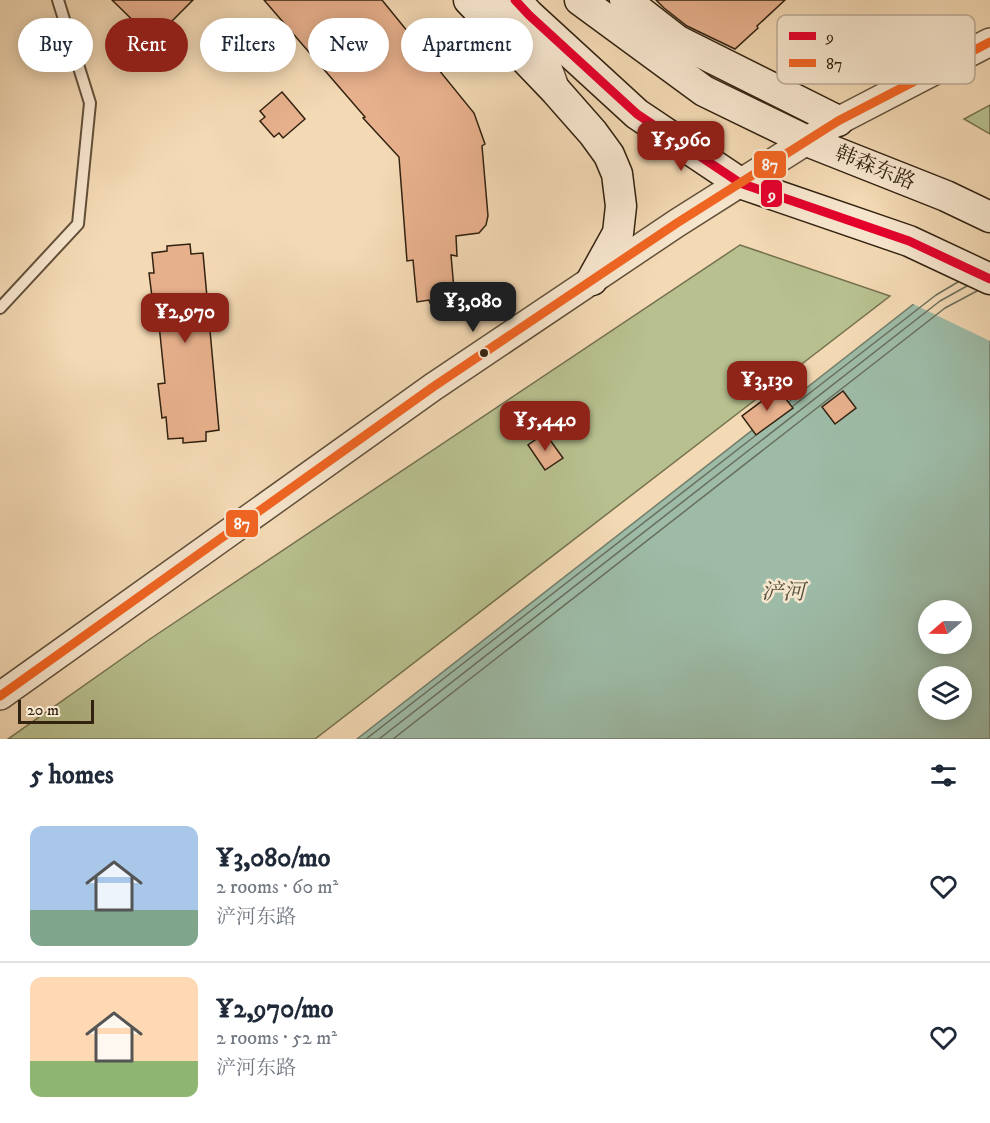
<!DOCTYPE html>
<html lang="en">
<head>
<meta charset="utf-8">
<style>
	:root { --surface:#fff; --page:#f6f6f7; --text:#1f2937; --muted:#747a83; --line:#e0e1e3; --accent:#8f2418 }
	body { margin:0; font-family:"IM FELL DW Pica","Noto Serif SC",serif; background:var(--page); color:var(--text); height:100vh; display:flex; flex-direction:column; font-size:22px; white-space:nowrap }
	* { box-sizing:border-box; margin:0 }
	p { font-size:20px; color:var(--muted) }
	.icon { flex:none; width:33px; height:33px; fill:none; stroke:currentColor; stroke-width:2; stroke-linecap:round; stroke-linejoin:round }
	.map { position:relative; height:739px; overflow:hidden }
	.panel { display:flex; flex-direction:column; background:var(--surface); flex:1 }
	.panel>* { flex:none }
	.top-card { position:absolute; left:18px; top:18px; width:600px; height:54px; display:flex; gap:12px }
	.needle { width:39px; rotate:250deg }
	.controls { position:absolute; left:918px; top:600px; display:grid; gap:12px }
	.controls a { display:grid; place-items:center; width:54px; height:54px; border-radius:50%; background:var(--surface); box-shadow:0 3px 15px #0003; font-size:30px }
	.scale { position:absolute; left:18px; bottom:15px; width:76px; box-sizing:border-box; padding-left:6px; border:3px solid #322210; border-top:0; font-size:16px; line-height:21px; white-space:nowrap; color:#322210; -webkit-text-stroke:4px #f7e6ce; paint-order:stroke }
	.price { position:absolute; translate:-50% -51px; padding:0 14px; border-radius:12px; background:var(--accent); color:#fff; font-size:20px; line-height:39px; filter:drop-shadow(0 2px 3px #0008) }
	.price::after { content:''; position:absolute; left:50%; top:36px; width:18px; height:14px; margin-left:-9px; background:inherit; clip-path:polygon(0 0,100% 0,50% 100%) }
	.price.current { background:#222; color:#fff }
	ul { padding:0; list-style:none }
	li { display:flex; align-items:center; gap:18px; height:150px; padding:0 30px }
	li+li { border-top:2px solid var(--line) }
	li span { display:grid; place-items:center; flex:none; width:168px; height:120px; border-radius:12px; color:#555 }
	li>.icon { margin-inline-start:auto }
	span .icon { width:72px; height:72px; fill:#fffc; stroke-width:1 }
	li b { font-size:26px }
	h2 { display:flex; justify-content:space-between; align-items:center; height:72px; padding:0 30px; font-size:26px }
	.tag { padding:0 21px; border-radius:27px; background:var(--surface); box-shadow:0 3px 15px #0003; font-size:21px; line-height:54px }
	.tag.current { background:var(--accent); color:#fff }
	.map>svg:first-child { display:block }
</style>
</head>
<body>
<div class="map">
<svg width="990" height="739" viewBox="0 0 990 739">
	<rect width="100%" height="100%" fill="#f3d9b4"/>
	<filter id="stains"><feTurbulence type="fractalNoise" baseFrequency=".00333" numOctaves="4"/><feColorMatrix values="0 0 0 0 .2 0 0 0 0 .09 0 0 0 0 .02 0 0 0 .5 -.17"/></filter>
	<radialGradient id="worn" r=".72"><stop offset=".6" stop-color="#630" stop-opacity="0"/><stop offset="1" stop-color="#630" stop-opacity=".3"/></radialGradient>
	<!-- green -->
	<g fill="#b8c08f" stroke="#757150" stroke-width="1.5">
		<polygon points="990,105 990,134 964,119"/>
		<polygon points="740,245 890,296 315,739 8,739 150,639"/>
	</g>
	<!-- water -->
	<path fill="#9dbba7" stroke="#727e6b" stroke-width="1.5" fill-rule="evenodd" d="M990,258v481h-633l576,-450zM928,610h34v34h-34zM928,676h34v34h-34z"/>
	<!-- pier -->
	<polygon fill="#f3d9b4" points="990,255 990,341 911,303 931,287"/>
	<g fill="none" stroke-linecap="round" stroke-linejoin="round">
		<!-- shore -->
		<g stroke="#686e5c" stroke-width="1.5">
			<polyline points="793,406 936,295 958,282"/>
			<polyline points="366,739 755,436"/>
			<polyline points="379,739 940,301 967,286"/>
			<polyline points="393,739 945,308 977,291"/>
		</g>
	</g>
	<!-- building -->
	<g fill="#e7b08c" stroke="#322210" stroke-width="1.5">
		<polygon points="112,0 193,0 153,40"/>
		<polygon points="264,0 382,0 474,113 485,144 482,146 488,216 486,225 479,233 456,236 457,256 451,255 455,301 430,303 429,300 417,302 413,260 407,261 399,157 363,118 365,117"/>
		<polygon points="656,0 785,0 757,26 758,28 735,49 687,26 664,8"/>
		<polygon points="282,92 305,119 283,138 279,133 274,137 260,121 265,117 260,111"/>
		<polygon points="190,244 191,254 203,253 219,430 206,432 206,441 183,443 183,438 168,439 166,417 162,418 158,384 165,383 157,305 153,305 149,273 154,273 152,253 167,251 167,246"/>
		<polygon points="778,389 793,408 756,435 742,416"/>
		<polygon points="843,391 856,408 835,424 822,407"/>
		<polygon points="545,433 563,458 545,470 528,445"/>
	</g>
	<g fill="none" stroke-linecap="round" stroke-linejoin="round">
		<defs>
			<polyline id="service" points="0,308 78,224 90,103 58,0"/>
			<g id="tertiary">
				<polyline points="479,0 529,15 556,90"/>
				<polyline points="0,696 433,387 677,223 838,121 990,42"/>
			</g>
			<g id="secondary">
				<polyline points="469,0 556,91 593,133 609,155 617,174 621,206 618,233 592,280"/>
				<polyline points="515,0 529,15 637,114 740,183 909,241 990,279"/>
				<polyline points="580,0 704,91 807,141 946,196 990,217"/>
				<polyline points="625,0 678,41 838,121"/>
			</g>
		</defs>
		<!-- service casing -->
		<use href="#service" stroke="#625039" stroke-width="14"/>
		<!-- tertiary casing -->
		<use href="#tertiary" stroke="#625039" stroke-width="30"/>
		<!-- secondary casing -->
		<use href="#secondary" stroke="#322210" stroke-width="33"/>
		<!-- service -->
		<use href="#service" stroke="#f7e6ce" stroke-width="10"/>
		<!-- tertiary -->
		<use href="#tertiary" stroke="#f7e6ce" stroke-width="27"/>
		<!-- secondary -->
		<use href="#secondary" stroke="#f7e6ce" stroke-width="30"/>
		<defs>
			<polyline id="bus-1" points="515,0 529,15 637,114 740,183 909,241 990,279"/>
			<polyline id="bus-2" points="0,696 433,387 677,223 838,121 990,42"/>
		</defs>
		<!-- bus-1 casing -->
		<use href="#bus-1" stroke="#f7e6ce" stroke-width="14"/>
		<!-- bus-2 casing -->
		<use href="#bus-2" stroke="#f7e6ce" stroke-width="14"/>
		<!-- bus-1 -->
		<use href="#bus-1" stroke="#e4002b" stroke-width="9"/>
		<!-- bus-2 -->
		<use href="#bus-2" stroke="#f26522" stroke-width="9"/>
	</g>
	<!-- markers -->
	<circle fill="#322210" stroke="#f7e6ce" stroke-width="2" cx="484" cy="353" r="5"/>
	<g text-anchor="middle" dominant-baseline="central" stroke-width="5" stroke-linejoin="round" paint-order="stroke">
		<!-- street labels -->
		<g font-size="21" fill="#322210" stroke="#f7e6ce">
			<text transform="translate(875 168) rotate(22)">韩森东路</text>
		</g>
		<!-- water labels -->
		<g font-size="22" font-style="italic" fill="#52503d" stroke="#f7e6ce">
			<text x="783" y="592">浐河</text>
		</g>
	</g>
	<!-- legend -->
	<rect x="777" y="15" width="198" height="69" rx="9" fill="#f7e6ce" stroke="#bcab95" stroke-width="1.5"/>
	<rect x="789" y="32" width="27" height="8" fill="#e4002b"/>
	<rect x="789" y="59" width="27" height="8" fill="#f26522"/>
	<g font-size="16" fill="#322210">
		<text x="826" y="42">9</text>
		<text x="826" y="69">87</text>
	</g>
	<g stroke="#f7e6ce" stroke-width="2">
		<rect x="753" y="150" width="34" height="29" rx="6" fill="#f26522"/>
		<rect x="760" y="179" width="23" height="29" rx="6" fill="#e4002b"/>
		<rect x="225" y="509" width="34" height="29" rx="6" fill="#f26522"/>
	</g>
	<g font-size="16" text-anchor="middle" font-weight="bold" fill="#fff">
		<text x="770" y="170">87</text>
		<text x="772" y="200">9</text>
		<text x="242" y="529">87</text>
	</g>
	<rect width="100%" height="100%" filter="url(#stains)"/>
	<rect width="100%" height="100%" fill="url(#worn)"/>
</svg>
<div class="controls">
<a><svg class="needle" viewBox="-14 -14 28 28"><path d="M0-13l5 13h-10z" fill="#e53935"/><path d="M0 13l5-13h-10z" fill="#747a83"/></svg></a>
<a><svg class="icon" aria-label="layers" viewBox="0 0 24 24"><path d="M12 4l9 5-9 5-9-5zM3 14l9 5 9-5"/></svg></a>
</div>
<div class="scale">20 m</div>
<b class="price" style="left:681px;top:172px">¥5,960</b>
<b class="price current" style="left:473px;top:333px">¥3,080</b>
<b class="price" style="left:185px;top:344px">¥2,970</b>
<b class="price" style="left:767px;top:412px">¥3,130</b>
<b class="price" style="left:545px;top:452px">¥5,440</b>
<div class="top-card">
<a class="tag">Buy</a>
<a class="tag current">Rent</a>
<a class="tag">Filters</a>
<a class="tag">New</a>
<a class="tag">Apartment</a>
</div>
</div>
<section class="panel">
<h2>5 homes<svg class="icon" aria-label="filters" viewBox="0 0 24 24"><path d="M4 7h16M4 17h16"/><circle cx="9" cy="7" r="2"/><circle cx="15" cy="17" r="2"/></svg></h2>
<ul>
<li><span style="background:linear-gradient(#a9c7e8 70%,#7fa58c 0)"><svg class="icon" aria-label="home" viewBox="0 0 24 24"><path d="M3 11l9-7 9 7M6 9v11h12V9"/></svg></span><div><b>¥3,080/mo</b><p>2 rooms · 60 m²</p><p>浐河东路</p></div><svg class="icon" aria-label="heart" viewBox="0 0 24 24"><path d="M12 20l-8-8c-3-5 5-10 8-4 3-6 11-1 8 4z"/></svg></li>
<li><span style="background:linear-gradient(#ffd9b3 70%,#8fb573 0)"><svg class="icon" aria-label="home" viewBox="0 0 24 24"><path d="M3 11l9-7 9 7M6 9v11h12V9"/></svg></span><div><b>¥2,970/mo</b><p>2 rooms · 52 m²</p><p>浐河东路</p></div><svg class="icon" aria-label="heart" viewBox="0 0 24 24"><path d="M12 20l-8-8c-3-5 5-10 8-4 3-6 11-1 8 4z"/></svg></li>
</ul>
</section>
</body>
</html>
